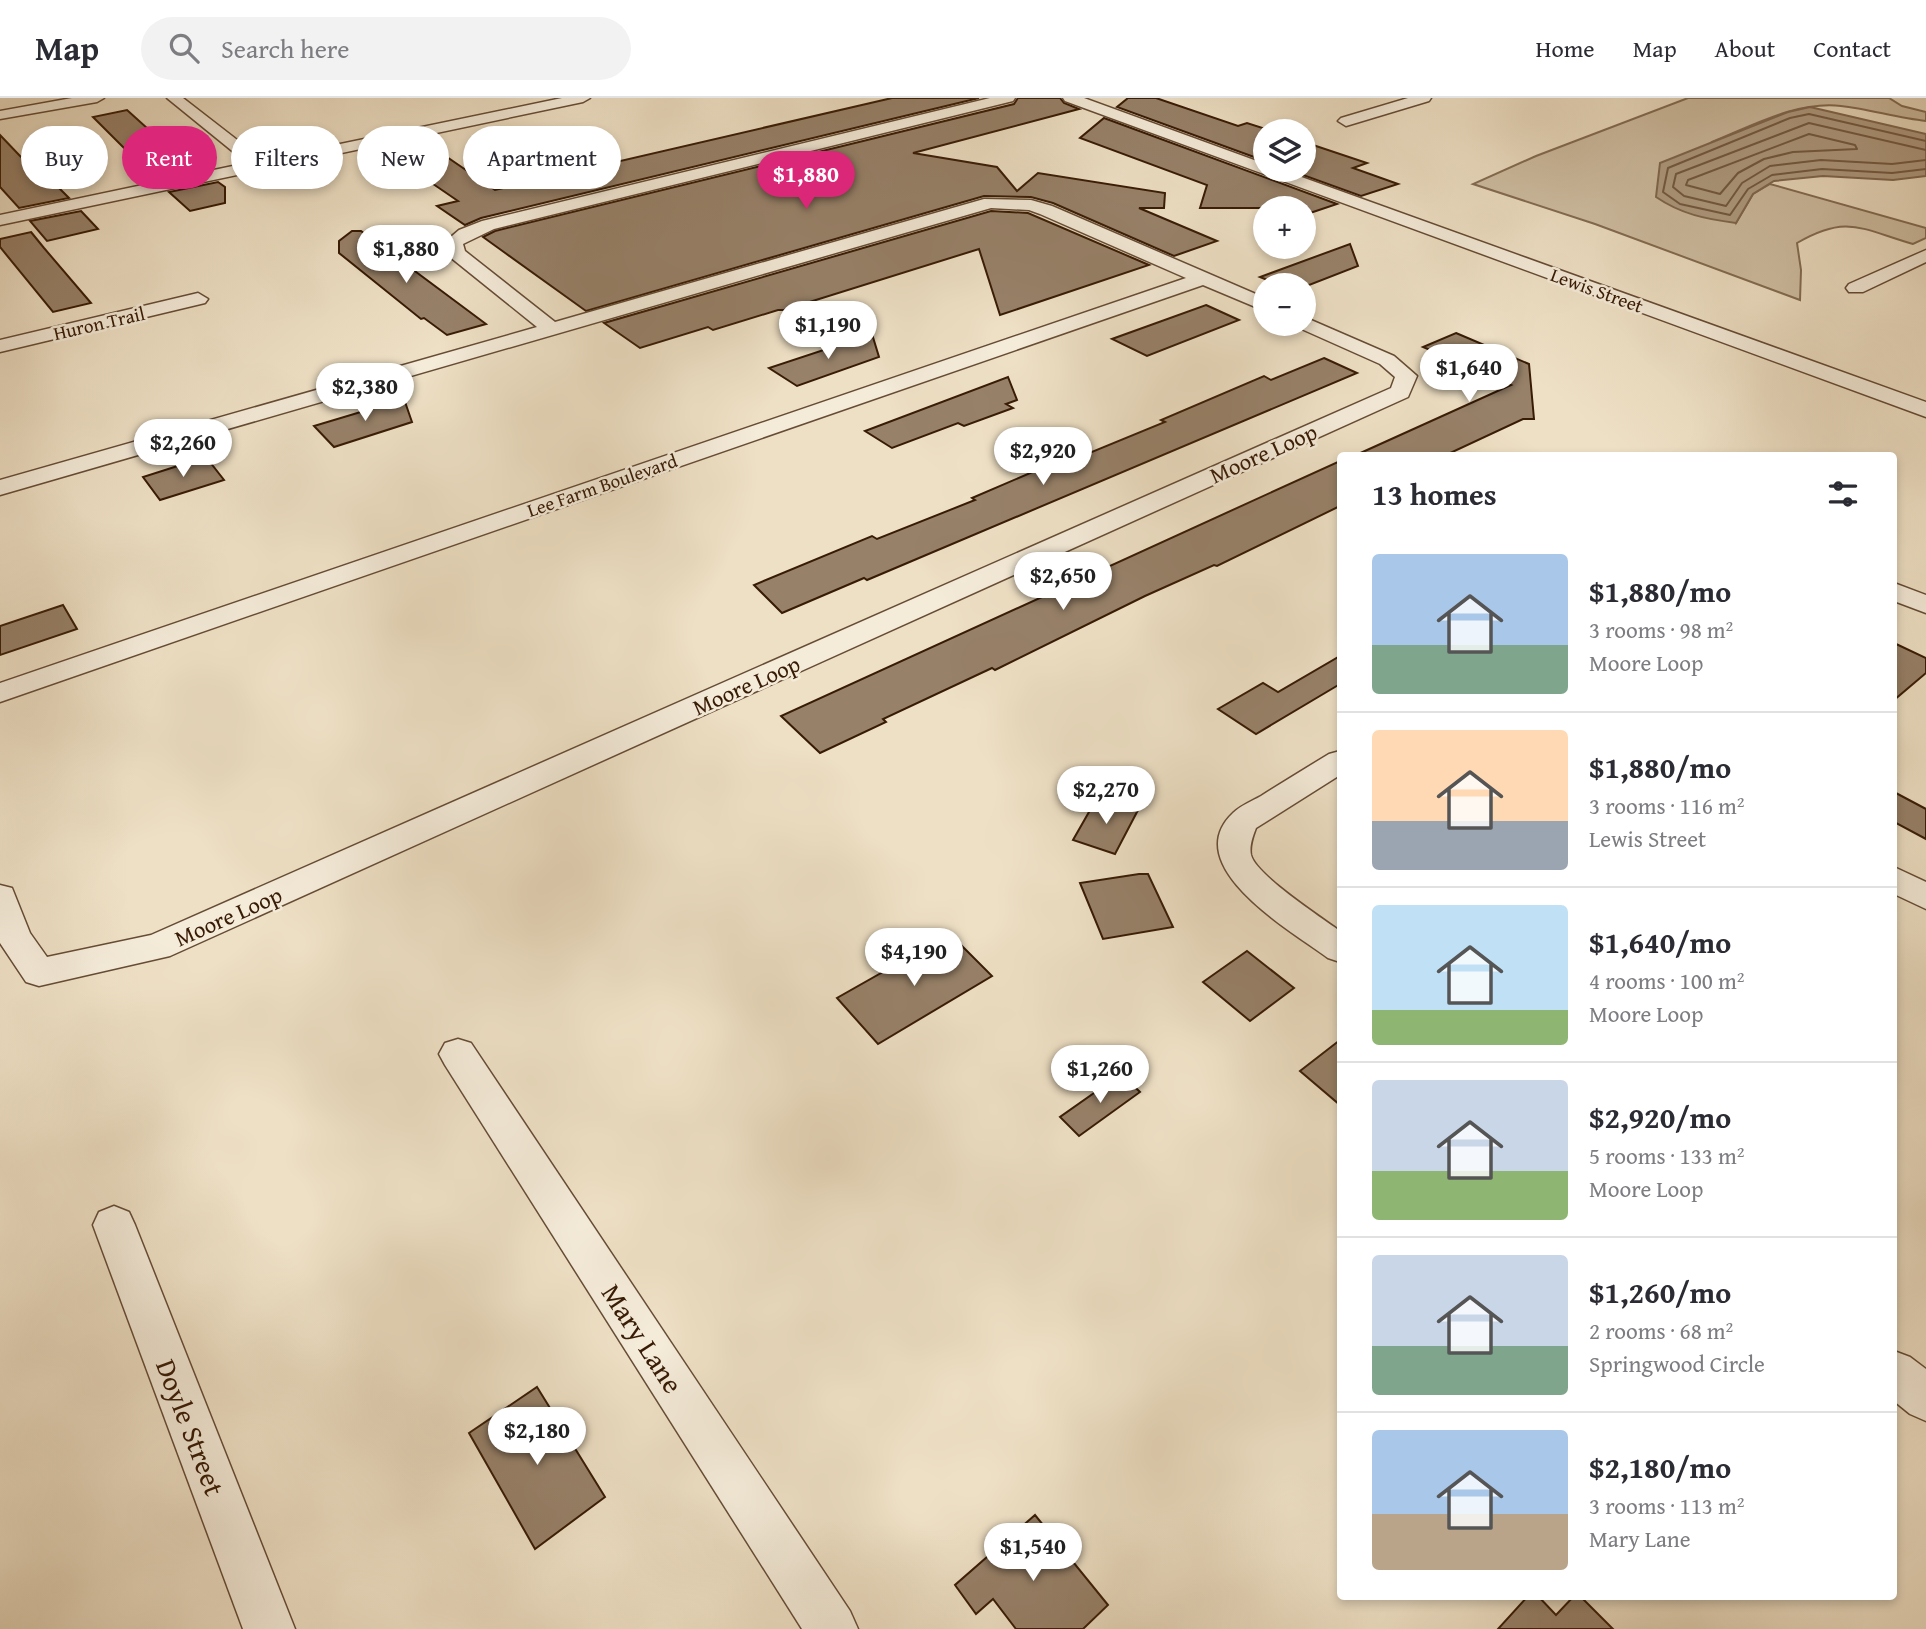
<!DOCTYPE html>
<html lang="en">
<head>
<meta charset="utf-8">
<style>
	:root { --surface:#fff; --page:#f2f2f3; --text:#2b2b33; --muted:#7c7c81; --line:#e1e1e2; --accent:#db2777 }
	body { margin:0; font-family:"Gentium Book Plus",serif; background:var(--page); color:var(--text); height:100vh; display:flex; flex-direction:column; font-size:26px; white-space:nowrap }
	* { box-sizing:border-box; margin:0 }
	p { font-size:23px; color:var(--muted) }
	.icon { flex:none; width:38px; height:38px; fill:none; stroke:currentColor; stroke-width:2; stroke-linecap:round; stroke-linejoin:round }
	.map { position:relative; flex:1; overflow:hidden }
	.drawer { position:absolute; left:1337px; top:354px; width:560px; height:1148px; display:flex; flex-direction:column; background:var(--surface); border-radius:7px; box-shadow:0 4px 10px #0003 }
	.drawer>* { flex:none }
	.hud { position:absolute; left:21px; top:28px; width:665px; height:63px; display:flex; gap:14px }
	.controls { position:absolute; left:1253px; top:21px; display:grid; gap:14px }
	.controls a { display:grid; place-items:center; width:63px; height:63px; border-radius:50%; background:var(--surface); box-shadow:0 4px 10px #0003; font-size:35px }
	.price { position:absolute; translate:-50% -60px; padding:0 16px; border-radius:24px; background:#fff; color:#222; font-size:23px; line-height:46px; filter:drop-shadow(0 2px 4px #0008) }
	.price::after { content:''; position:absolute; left:50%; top:42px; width:21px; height:16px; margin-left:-10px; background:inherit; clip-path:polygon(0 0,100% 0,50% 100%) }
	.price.active { background:var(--accent); color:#fff }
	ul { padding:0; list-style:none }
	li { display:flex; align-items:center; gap:21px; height:175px; padding:0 35px }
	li+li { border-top:2px solid var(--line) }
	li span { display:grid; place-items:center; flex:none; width:196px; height:140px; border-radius:7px; color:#555 }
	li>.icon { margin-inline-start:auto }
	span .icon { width:84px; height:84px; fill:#fffc; stroke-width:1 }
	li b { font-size:30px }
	h2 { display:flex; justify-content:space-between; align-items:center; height:84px; padding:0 35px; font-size:30px }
	.chip { padding:0 24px; border-radius:32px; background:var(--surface); box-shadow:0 4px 10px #0003; font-size:24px; line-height:63px }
	.chip.active { background:var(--accent); color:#fff }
	header { display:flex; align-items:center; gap:42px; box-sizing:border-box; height:98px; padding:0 35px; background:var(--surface); border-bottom:2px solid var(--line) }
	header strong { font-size:33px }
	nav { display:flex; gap:38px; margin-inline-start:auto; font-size:24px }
	.search { width:490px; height:63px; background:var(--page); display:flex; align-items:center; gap:18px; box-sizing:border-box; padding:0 24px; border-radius:38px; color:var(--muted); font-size:26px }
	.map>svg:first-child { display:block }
</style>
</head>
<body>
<header>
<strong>Map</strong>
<div class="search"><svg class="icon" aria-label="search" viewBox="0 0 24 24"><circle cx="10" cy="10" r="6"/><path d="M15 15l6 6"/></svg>Search here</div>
<nav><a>Home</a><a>Map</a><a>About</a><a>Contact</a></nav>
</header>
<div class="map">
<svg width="1926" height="1531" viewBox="0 0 1926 1531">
	<rect width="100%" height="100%" fill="#eee0c5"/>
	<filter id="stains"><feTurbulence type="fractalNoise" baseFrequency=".00286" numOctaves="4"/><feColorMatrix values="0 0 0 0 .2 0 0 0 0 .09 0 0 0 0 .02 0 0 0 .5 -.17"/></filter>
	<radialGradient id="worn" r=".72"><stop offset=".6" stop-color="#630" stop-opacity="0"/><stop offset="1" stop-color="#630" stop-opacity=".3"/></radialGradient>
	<!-- green -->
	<path fill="#cfbfa4" stroke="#846d54" stroke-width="2" d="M1688,0h201l13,8 24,6v9c-29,-3 -57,-12 -85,-15 -45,-5 -89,20 -129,36l24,81 17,-29 17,-10 156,44v10l-13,6c-52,-15 -66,-30 -116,-1l4,27 -1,30 -205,-76 -122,-40 63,-28z"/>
	<!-- water -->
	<path fill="#b09d84" stroke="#806951" stroke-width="2" d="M1810,9l116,27v42l-33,4 -70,-4 -49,5 -21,13 -17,29c-31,-4 -55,-9 -80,-26l4,-34 128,-51z"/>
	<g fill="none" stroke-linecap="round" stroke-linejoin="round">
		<!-- shore -->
		<g stroke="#745c44" stroke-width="2">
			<polygon points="1809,36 1855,47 1857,51 1793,54 1764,61 1738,75 1720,96 1686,87 1688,82"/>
			<polyline points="1926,43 1809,16 1790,20 1668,70 1663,94 1680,106 1730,117 1748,91 1772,77 1822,71 1892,75 1926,71"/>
			<polyline points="1926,52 1809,25 1676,76 1673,89 1684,98 1726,108 1742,85 1770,68 1821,62 1892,66 1926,62"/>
		</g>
	</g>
	<!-- building -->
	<g fill="#978169" stroke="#381b05" stroke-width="2">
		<polygon points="892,0 979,0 481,120 465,127 437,108 458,103 420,77 444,57 495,92"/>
		<polygon points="1018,0 1060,0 1064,5 1079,11 913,55 997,69 1017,93 1038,75 1165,95 1164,110 1139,110 1217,143 1174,158 1053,105 1031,99 984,98 586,213 483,139 495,133 1014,6"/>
		<polygon points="1128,0 1156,0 1238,28 1247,25 1272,33 1265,33 1265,63 1117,9"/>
		<polygon points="127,12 179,59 186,57 203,72 156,82 93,19"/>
		<polygon points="1104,20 1337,106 1304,117 1304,110 1200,110 1207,87 1080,40"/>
		<polygon points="0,37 41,80 48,79 69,100 19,110 0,89"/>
		<polygon points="1304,44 1367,65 1353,70 1398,86 1361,98 1289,72 1304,72"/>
		<polygon points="218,84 225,89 225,105 190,113 169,94"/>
		<polygon points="81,113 98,131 47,143 30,123"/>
		<polygon points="991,113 1028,115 1149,167 1000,217 979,151 784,212 778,212 713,232 708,229 640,250 604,225"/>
		<polygon points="352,133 361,133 486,226 447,237 424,220 421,221 339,155 339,143"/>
		<polygon points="31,134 44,150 91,205 53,214 0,149 0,141"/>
		<polygon points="1350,146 1358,168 1304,189 1280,187 1260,179"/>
		<polygon points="1206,207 1239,222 1147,258 1112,241"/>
		<polygon points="1456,235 1529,266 1534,321 1523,321 1446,357 1356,357 1511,287 1423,249"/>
		<polygon points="872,236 879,259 797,288 769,270"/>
		<polygon points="1324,260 1357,275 867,482 864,480 782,515 754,487 872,438 877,441 975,402 972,400 1086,351 1092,354 1165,324 1161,322 1264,278 1271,282"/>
		<polygon points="1008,279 1017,302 1006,306 1013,310 964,328 958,325 892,350 865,333"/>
		<polygon points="404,301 412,324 334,349 314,328"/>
		<polygon points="206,359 224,382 160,402 143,379"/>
		<polygon points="1340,363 1340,408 1217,468 1214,467 1145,498 995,572 992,570 883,621 886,624 820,655 781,618"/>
		<polygon points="63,507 77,531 0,557 0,528"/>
		<polygon points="1894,545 1926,560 1926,575 1894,602"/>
		<polygon points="1340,558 1340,586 1256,636 1218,611 1263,585 1278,594"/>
		<polygon points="1894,694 1926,711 1926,741 1894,724"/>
		<polygon points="1097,700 1138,712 1115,756 1073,742"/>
		<polygon points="1139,776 1148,776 1173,829 1103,841 1080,785"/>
		<polygon points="950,836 992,878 878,946 837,900"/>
		<polygon points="1247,853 1294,890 1250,923 1203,884"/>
		<polygon points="1340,942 1340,1007 1300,973"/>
		<polygon points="1121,976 1140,994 1079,1038 1060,1019"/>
		<polygon points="537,1289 605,1399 535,1451 469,1335"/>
		<polygon points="1035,1417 1108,1507 1083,1531 1016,1531 993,1501 976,1516 955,1487"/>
		<polygon points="1528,1498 1538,1498 1556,1517 1574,1498 1580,1498 1613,1531 1498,1531"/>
	</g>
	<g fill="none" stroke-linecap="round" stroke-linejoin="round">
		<defs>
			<g id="street">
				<polygon points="72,0 104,0 97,4 0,21 0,13"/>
				<polygon points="167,0 183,0 263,62 562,0 590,0 583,4 0,127 0,117 247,65"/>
				<polygon points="990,0 1015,0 1013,3 494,131 463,146 465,153 555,224 984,101 1031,102 1052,108 1265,200 1265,213 1203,187 0,604 0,585 1186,180 1040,116 1029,112 991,110 0,397 0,382 537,229 450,159 445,144 459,132 482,123"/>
				<polygon points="1063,0 1084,0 1265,66 1265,72 1282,72 1926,304 1926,319 1065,3"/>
				<polygon points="1408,0 1431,0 1429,3 1346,28 1338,23 1341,20"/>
				<polygon points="1926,152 1926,164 1863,194 1849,194 1846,190 1849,186"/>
				<polygon points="198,195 208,201 205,205 0,254 0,242"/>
				<polygon points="1304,219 1394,258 1417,278 1408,299 170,858 39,888 26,884 0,845 0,787 12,790 30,835 47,859 151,837 1391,290 1395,279 1380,266 1297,229 1295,226 1304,226"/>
				<polygon points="1894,485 1926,497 1926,515 1894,503"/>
				<path d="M1340,653v24l-84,53c-3,8 -7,18 -5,27 5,20 71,63 89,76v31l-12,-4c-35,-26 -151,-92 -95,-145 7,-7 19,-12 28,-17 22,-14 45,-28 68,-42z"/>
				<polygon points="1894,769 1926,784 1926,811 1894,796"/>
				<polygon points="458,941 471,945 850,1513 858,1531 802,1531 445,967 439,956 445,945"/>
				<polygon points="114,1108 129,1114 135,1127 295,1531 243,1531 93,1127 99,1114"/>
				<polygon points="1894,1253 1910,1259 1926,1271 1926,1323 1910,1316 1894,1303"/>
			</g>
		</defs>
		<!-- street casing -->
		<use href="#street" stroke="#664c35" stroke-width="3"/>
		<!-- street -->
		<use href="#street" fill="#f4ebd9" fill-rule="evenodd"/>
	</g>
	<g text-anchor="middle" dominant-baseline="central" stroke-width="5" stroke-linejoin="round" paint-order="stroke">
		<!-- far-street labels -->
		<g font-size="19" fill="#381b05" stroke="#f4ebd9">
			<text transform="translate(1597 192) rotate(20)">Lewis Street</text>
			<text transform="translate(99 225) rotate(-13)">Huron Trail</text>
			<text transform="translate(602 387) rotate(-19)">Lee Farm Boulevard</text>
		</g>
		<!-- street labels -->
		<g font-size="23" fill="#381b05" stroke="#f4ebd9">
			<text transform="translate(1263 355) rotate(-24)">Moore Loop</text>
			<text transform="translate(746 587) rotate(-24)">Moore Loop</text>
			<text transform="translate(228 818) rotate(-24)">Moore Loop</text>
		</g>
		<!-- near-street labels -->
		<g font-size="28" fill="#381b05" stroke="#f4ebd9">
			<text transform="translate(643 1240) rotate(57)">Mary Lane</text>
			<text transform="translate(191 1329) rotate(69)">Doyle Street</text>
		</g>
	</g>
	<rect width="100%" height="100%" filter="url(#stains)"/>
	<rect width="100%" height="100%" fill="url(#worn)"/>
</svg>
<div class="controls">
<a><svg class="icon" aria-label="layers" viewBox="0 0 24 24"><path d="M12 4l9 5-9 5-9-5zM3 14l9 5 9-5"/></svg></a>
<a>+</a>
<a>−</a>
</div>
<b class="price active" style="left:806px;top:113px">$1,880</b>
<b class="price" style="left:406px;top:187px">$1,880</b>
<b class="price" style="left:828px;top:263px">$1,190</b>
<b class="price" style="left:1469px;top:306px">$1,640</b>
<b class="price" style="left:365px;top:325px">$2,380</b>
<b class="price" style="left:183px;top:381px">$2,260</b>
<b class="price" style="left:1043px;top:389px">$2,920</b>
<b class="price" style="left:1063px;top:514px">$2,650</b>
<b class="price" style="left:1106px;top:728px">$2,270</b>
<b class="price" style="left:914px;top:890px">$4,190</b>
<b class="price" style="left:1100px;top:1007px">$1,260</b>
<b class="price" style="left:537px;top:1369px">$2,180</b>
<b class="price" style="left:1033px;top:1485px">$1,540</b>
<div class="hud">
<a class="chip">Buy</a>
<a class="chip active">Rent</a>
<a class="chip">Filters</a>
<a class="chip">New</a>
<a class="chip">Apartment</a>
</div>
<section class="drawer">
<h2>13 homes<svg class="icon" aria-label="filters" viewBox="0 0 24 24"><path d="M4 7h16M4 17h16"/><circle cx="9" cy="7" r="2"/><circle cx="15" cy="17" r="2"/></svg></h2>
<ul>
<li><span style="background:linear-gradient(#a9c7e8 65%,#7fa58c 0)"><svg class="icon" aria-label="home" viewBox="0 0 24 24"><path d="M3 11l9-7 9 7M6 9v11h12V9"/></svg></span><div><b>$1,880/mo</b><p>3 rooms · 98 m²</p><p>Moore Loop</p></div></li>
<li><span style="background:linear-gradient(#ffd9b3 65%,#9aa5b1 0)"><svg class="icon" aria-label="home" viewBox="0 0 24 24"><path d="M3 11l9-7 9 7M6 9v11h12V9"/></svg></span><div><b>$1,880/mo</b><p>3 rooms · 116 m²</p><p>Lewis Street</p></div></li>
<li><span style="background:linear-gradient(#bfe0f5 75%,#8fb573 0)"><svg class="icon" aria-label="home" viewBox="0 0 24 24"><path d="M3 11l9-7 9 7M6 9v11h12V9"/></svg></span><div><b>$1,640/mo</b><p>4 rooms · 100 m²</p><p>Moore Loop</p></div></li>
<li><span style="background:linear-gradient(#c9d6e8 65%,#8fb573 0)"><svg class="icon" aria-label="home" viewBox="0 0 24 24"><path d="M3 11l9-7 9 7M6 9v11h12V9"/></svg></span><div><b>$2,920/mo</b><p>5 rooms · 133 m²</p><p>Moore Loop</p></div></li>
<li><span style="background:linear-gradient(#c9d6e8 65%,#7fa58c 0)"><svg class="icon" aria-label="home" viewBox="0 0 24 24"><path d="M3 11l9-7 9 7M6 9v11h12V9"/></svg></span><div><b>$1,260/mo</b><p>2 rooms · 68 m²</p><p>Springwood Circle</p></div></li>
<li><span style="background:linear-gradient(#a9c7e8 60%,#b9a48a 0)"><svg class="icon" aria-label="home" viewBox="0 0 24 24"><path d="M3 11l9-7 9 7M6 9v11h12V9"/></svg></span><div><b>$2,180/mo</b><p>3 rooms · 113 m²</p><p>Mary Lane</p></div></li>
</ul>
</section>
</div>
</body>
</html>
